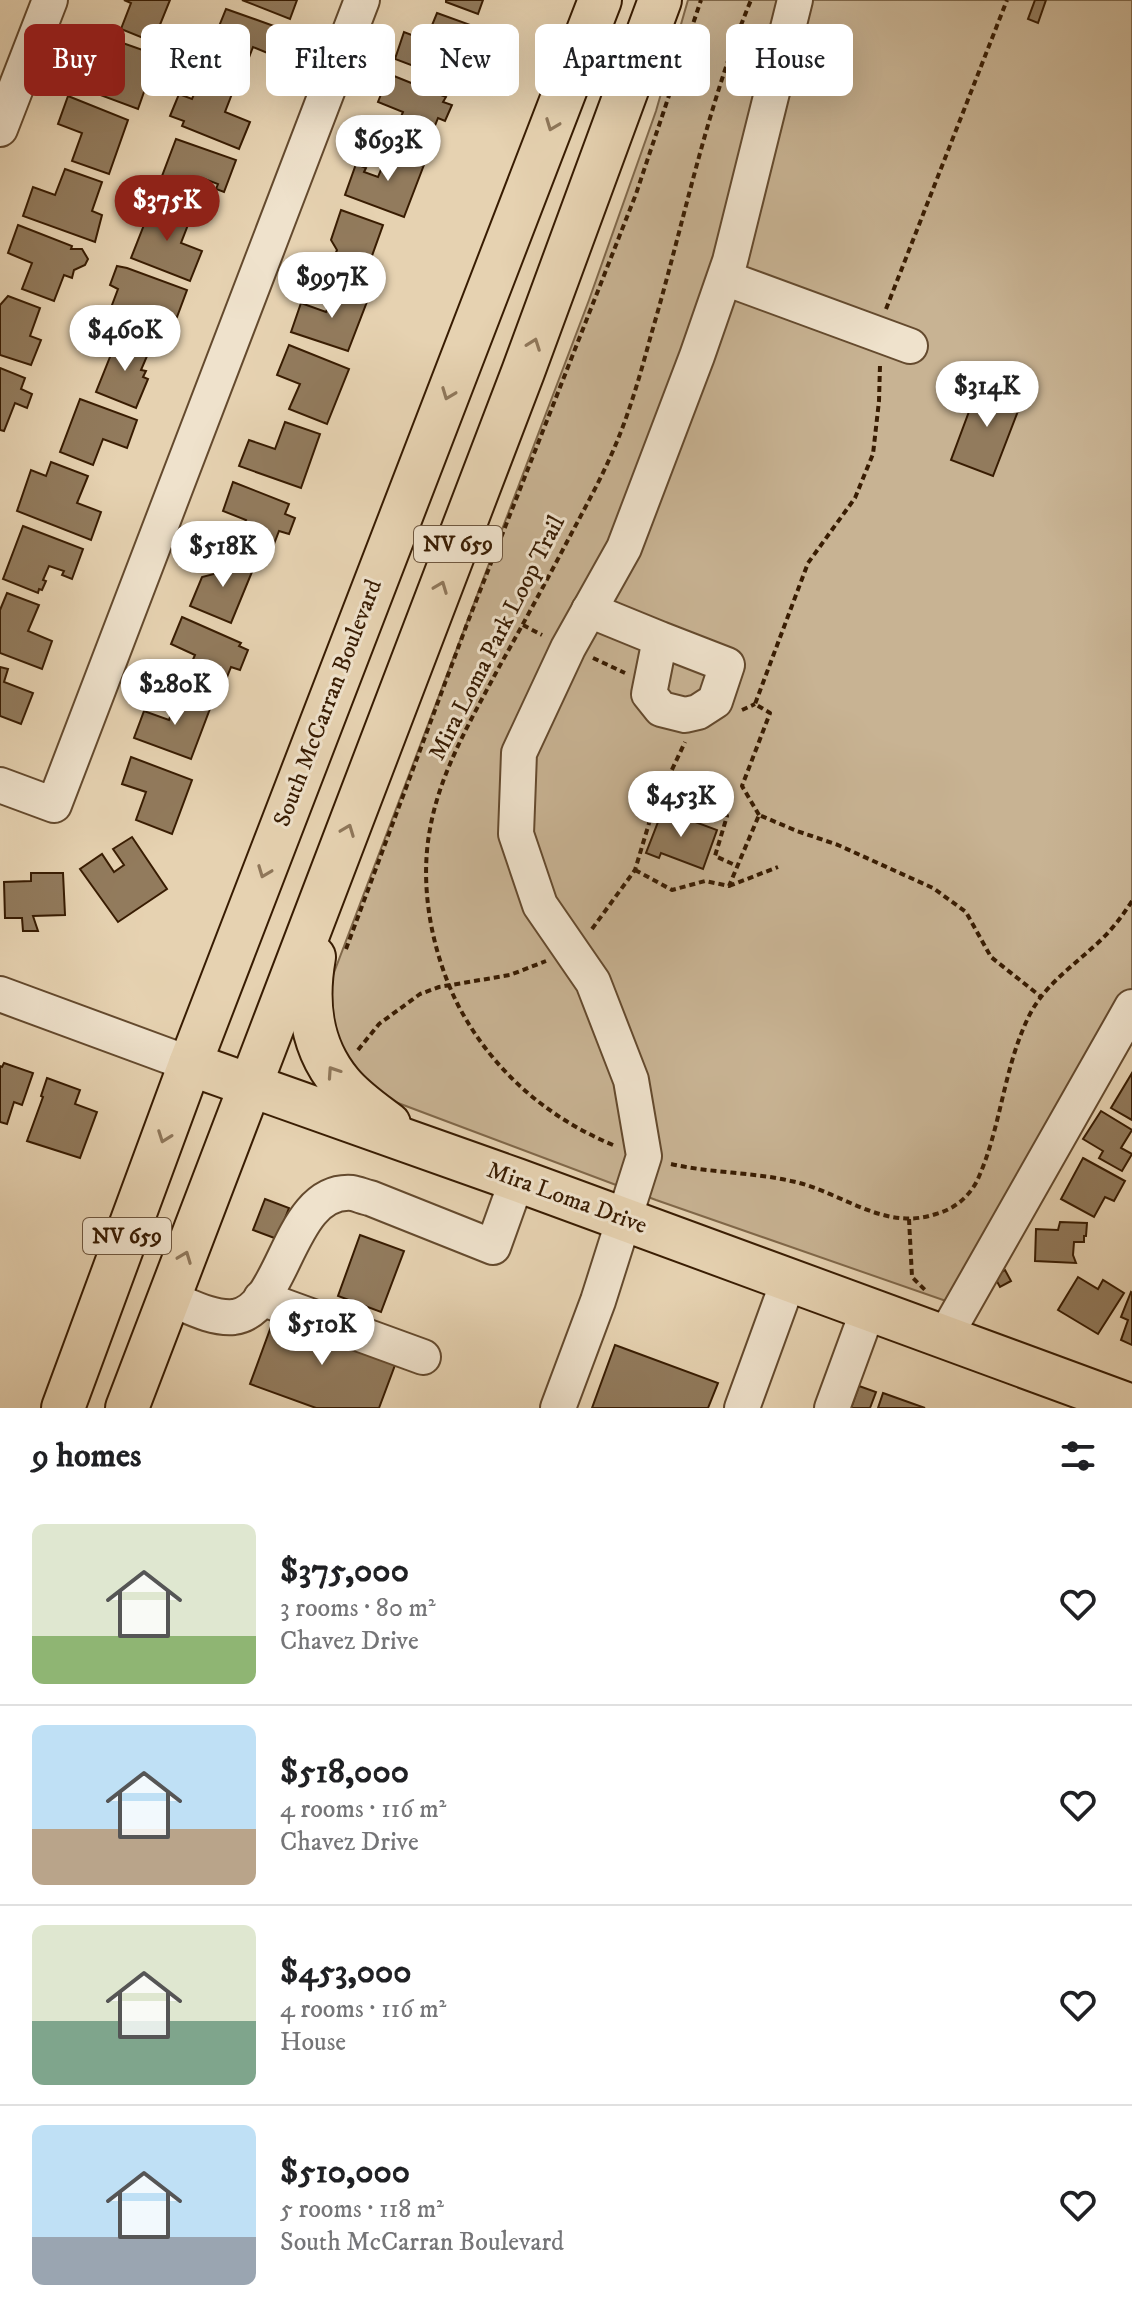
<!DOCTYPE html>
<html lang="en">
<head>
<meta charset="utf-8">
<style>
	:root { --surface:#fff; --page:#f2f2f2; --text:#202124; --muted:#757577; --line:#e0e0e0; --accent:#8f2418 }
	body { margin:0; font-family:"IM FELL DW Pica",serif; background:var(--page); color:var(--text); height:100vh; display:flex; flex-direction:column; font-size:30px; white-space:nowrap }
	* { box-sizing:border-box; margin:0 }
	p { font-size:26px; color:var(--muted) }
	.icon { flex:none; width:44px; height:44px; fill:none; stroke:currentColor; stroke-width:2; stroke-linecap:round; stroke-linejoin:round }
	.map { position:relative; height:1408px; overflow:hidden }
	.sheet { display:flex; flex-direction:column; background:var(--surface); flex:1 }
	.sheet>* { flex:none }
	.guide { position:absolute; left:24px; top:24px; width:1084px; height:72px; display:flex; gap:16px }
	.price { position:absolute; translate:-50% -68px; padding:0 18px; border-radius:28px; background:#fff; color:#222; font-size:26px; line-height:52px; filter:drop-shadow(0 2px 4px #0008) }
	.price::after { content:''; position:absolute; left:50%; top:48px; width:24px; height:18px; margin-left:-12px; background:inherit; clip-path:polygon(0 0,100% 0,50% 100%) }
	.price.active { background:var(--accent); color:#fff }
	ul { padding:0; list-style:none }
	li { display:flex; align-items:center; gap:24px; height:200px; padding:0 32px }
	li+li { border-top:2px solid var(--line) }
	li span { display:grid; place-items:center; flex:none; width:224px; height:160px; border-radius:12px; color:#555 }
	li>.icon { margin-inline-start:auto }
	span .icon { width:96px; height:96px; fill:#fffc; stroke-width:1 }
	li b { font-size:34px }
	h2 { display:flex; justify-content:space-between; align-items:center; height:96px; padding:0 32px; font-size:34px }
	.chip { padding:0 28px; border-radius:12px; background:var(--surface); box-shadow:0 8px 32px #0002; font-size:28px; line-height:72px }
	.chip.active { background:var(--accent); color:#fff }
	.map>svg:first-child { display:block }
</style>
</head>
<body>
<div class="map">
<svg width="1132" height="1408" viewBox="0 0 1132 1408">
	<rect width="100%" height="100%" fill="#e6d2b1"/>
	<filter id="stains"><feTurbulence type="fractalNoise" baseFrequency=".0025" numOctaves="4"/><feColorMatrix values="0 0 0 0 .2 0 0 0 0 .09 0 0 0 0 .02 0 0 0 .5 -.17"/></filter>
	<radialGradient id="worn" r=".72"><stop offset=".6" stop-color="#630" stop-opacity="0"/><stop offset="1" stop-color="#630" stop-opacity=".3"/></radialGradient>
	<!-- green -->
	<polygon fill="#c8b393" stroke="#80684a" stroke-width="2" points="688,0 1132,0 1132,1020 969,1309 656,1200 390,1100 342,1061 327,991 589,300 656,111"/>
	<!-- building -->
	<g fill="#927b5d" stroke="#381c02" stroke-width="2">
		<polygon points="124,0 170,0 153,42 121,29 131,3"/>
		<polygon points="242,0 297,0 290,19"/>
		<polygon points="446,0 483,0 478,14 446,2"/>
		<polygon points="1035,0 1046,0 1038,23 1028,19"/>
		<polygon points="226,9 288,31 277,57 253,47 242,76 205,61"/>
		<polygon points="437,13 476,27 463,64 478,69 472,85 457,79 456,82 395,59 404,32 430,42 433,37 428,35"/>
		<polygon points="117,41 157,55 138,109 76,86 86,60 111,69 112,65 109,64"/>
		<polygon points="203,73 235,86 225,112 250,122 239,149 182,126 184,121 170,116 179,94 192,99"/>
		<polygon points="389,74 446,97 443,102 452,105 445,121 438,118 425,151 392,138 403,112 378,102"/>
		<polygon points="68,96 128,120 109,174 72,161 82,133 58,124"/>
		<polygon points="176,139 236,160 224,192 216,189 218,184 202,178 196,193 198,194 192,205 156,192"/>
		<polygon points="388,150 418,161 420,155 427,157 404,217 345,195 356,164 366,168 364,172 378,177 384,162 382,161"/>
		<polygon points="65,169 102,182 92,211 102,215 95,242 23,216 33,187 55,195"/>
		<polygon points="153,202 191,217 181,243 202,251 190,281 131,258"/>
		<polygon points="341,210 383,225 363,281 329,269 337,250 331,240"/>
		<polygon points="18,225 72,246 71,249 82,249 88,259 85,265 74,270 72,278 64,275 54,301 22,289 32,263 8,253"/>
		<polygon points="117,266 127,268 187,290 177,317 152,308 142,335 106,321 118,289 110,285"/>
		<polygon points="336,287 368,299 348,351 291,332 301,303 326,312"/>
		<polygon points="8,296 40,308 30,336 41,340 31,365 0,355 0,305"/>
		<polygon points="118,337 150,349 141,370 146,371 143,377 148,379 136,408 96,392"/>
		<polygon points="289,345 349,369 327,424 289,409 300,384 277,375"/>
		<polygon points="0,368 25,378 21,389 32,394 27,408 15,403 4,431 0,430"/>
		<polygon points="980,382 1023,398 993,476 951,460"/>
		<polygon points="80,399 137,420 127,448 103,439 93,465 60,452"/>
		<polygon points="285,422 320,434 301,488 239,466 249,440 275,449"/>
		<polygon points="51,462 88,476 77,503 101,512 91,540 17,511 31,470 46,476"/>
		<polygon points="233,482 289,504 285,514 295,518 289,534 279,531 269,557 237,545 246,520 223,511"/>
		<polygon points="23,526 83,549 72,579 62,575 64,571 49,566 43,580 46,581 42,590 39,589 38,593 3,579"/>
		<polygon points="222,554 254,567 231,623 190,606 202,577 214,574"/>
		<polygon points="7,593 39,605 28,631 52,641 42,669 0,653 0,610"/>
		<polygon points="182,617 241,643 239,646 248,650 240,670 231,667 220,695 184,680 195,655 171,644"/>
		<polygon points="0,667 8,669 4,682 33,693 21,724 0,716"/>
		<polygon points="178,694 211,706 191,759 134,738 144,711 169,720"/>
		<polygon points="131,757 192,780 172,834 136,820 146,792 122,784"/>
		<polygon points="665,804 678,809 676,815 717,830 703,869 661,853 659,858 646,853"/>
		<polygon points="132,837 167,889 118,922 80,869 102,854 114,872 124,865 113,849"/>
		<polygon points="31,873 63,873 65,915 33,916 38,931 23,931 22,918 5,918 4,882 31,881"/>
		<polygon points="4,1063 33,1073 22,1105 14,1102 7,1124 0,1122 0,1066 2,1067"/>
		<polygon points="1132,1073 1132,1120 1111,1108"/>
		<polygon points="47,1078 80,1090 75,1104 97,1112 80,1158 27,1141 43,1097 41,1096"/>
		<polygon points="1101,1111 1132,1130 1121,1148 1132,1154 1122,1171 1099,1158 1103,1151 1083,1139"/>
		<polygon points="1083,1158 1125,1181 1114,1201 1105,1197 1094,1217 1061,1199"/>
		<polygon points="265,1199 289,1208 277,1239 253,1230"/>
		<polygon points="1060,1222 1087,1223 1086,1236 1084,1236 1084,1242 1074,1242 1073,1255 1076,1263 1035,1261 1036,1229 1058,1230"/>
		<polygon points="360,1235 404,1251 381,1312 338,1296"/>
		<polygon points="1005,1270 1011,1281 1000,1287 994,1276"/>
		<polygon points="1078,1277 1098,1289 1103,1280 1124,1293 1098,1334 1058,1310"/>
		<polygon points="1131,1292 1132,1293 1132,1345 1121,1340 1128,1320 1121,1317"/>
		<polygon points="276,1313 398,1357 379,1408 316,1408 250,1384"/>
		<polygon points="615,1345 718,1383 708,1408 592,1408"/>
		<polygon points="859,1386 876,1392 870,1408 851,1408"/>
		<polygon points="883,1393 925,1408 878,1408"/>
	</g>
	<g fill="none" stroke-linecap="round" stroke-linejoin="round">
		<defs>
			<g id="minor">
				<polyline points="0,129 50,0"/>
				<polyline points="725,278 910,346"/>
				<polyline points="589,610 660,639 649,694 661,709 685,715 698,712 715,701 727,665 660,639"/>
				<polyline points="0,785 54,805 362,0"/>
				<polyline points="0,994 190,1064"/>
				<path d="M169,1298c20,8 43,21 65,19 52,-7 53,-129 118,-124 6,1 12,4 18,5l123,49 24,-67"/>
				<polyline points="261,1298 423,1357"/>
				<polyline points="944,1338 1132,1007"/>
				<polyline points="558,1408 598,1301 644,1156 631,1080 593,982 540,905 516,834 519,753 568,648 624,548 697,356 730,261 795,0"/>
				<polyline points="742,1408 789,1279"/>
				<polyline points="832,1408 868,1310"/>
			</g>
			<g id="major">
				<path d="M314,957c-8,45 -4,89 27,126 13,16 32,29 48,41"/>
				<polyline points="190,1064 517,1180 1132,1406"/>
				<polyline points="63,1408 190,1064 600,0"/>
				<polyline points="127,1408 523,372 660,0"/>
			</g>
		</defs>
		<!-- minor casing -->
		<use href="#minor" stroke="#644a2e" stroke-width="38"/>
		<!-- major casing -->
		<use href="#major" stroke="#381c02" stroke-width="46"/>
		<!-- path -->
		<g stroke="#381c02" stroke-width="4" stroke-dasharray="6 4" stroke-linecap="butt">
			<polyline points="886,309 1007,0"/>
			<polyline points="523,625 542,635"/>
			<polyline points="593,658 625,673"/>
			<polyline points="742,710 755,704"/>
			<polyline points="662,795 677,790 721,805 727,816 715,856 737,866"/>
			<polyline points="759,815 742,786 770,713 755,704 808,563 855,498 873,454 879,401 880,365"/>
			<polyline points="635,870 672,890 705,881 729,886 759,815 797,831 838,845 933,888 966,912 991,957 1040,996"/>
			<polyline points="729,886 778,867"/>
			<polyline points="592,929 635,870 653,810 685,742"/>
			<polyline points="346,949 467,624 636,194 701,0"/>
			<polyline points="358,1050 379,1024 420,994 439,987 510,975 546,961"/>
			<path d="M613,1145c-67,-28 -121,-75 -155,-140 -26,-52 -39,-118 -28,-176 10,-57 41,-109 68,-160 24,-43 48,-87 71,-131 18,-34 37,-68 51,-104 13,-33 22,-66 31,-99 33,-112 55,-227 100,-335"/>
			<path d="M671,1164c39,9 81,8 120,17 50,10 92,51 145,33 18,-5 32,-16 41,-33 24,-52 26,-111 51,-163 16,-34 47,-53 74,-79 12,-12 21,-24 30,-38"/>
			<polyline points="909,1219 912,1277 926,1291"/>
		</g>
		<!-- minor -->
		<use href="#minor" stroke="#efe2cc" stroke-width="34"/>
		<!-- major -->
		<use href="#major" stroke="#e6d2b1" stroke-width="42"/>
	</g>
	<!-- one-way arrows -->
	<defs><path id="oneway-chevron" d="M-2-3.5L2.5 0L-2 3.5" fill="none" stroke-width="1.6" stroke-linecap="round" stroke-linejoin="round" transform="scale(2)"/></defs>
	<g stroke="#8f775a">
		<use href="#oneway-chevron" transform="translate(552 125) rotate(111)"/>
		<use href="#oneway-chevron" transform="translate(534 344) rotate(-70)"/>
		<use href="#oneway-chevron" transform="translate(448 394) rotate(111)"/>
		<use href="#oneway-chevron" transform="translate(441 587) rotate(-69)"/>
		<use href="#oneway-chevron" transform="translate(348 830) rotate(-69)"/>
		<use href="#oneway-chevron" transform="translate(264 872) rotate(111)"/>
		<use href="#oneway-chevron" transform="translate(333 1072) rotate(-124)"/>
		<use href="#oneway-chevron" transform="translate(164 1137) rotate(110)"/>
		<use href="#oneway-chevron" transform="translate(185 1257) rotate(-69)"/>
	</g>
	<g text-anchor="middle" dominant-baseline="central" stroke-width="6" stroke-linejoin="round" paint-order="stroke">
		<!-- shield labels -->
		<g fill="#efe2cc" stroke="#6f573f" stroke-width="2">
			<rect x="414" y="526" width="88" height="36" rx="6"/>
			<rect x="83" y="1218" width="88" height="36" rx="6"/>
		</g>
		<g font-size="22" font-weight="bold" fill="#381c02">
			<text x="458" y="544">NV 659</text>
			<text x="127" y="1236">NV 659</text>
		</g>
		<!-- street labels -->
		<g font-size="24" fill="#381c02" stroke="#efe2cc">
			<text transform="translate(497 638) rotate(-63)">Mira Loma Park Loop Trail</text>
			<text transform="translate(328 703) rotate(-69)">South McCarran Boulevard</text>
			<text transform="translate(567 1198) rotate(20)">Mira Loma Drive</text>
		</g>
	</g>
	<rect width="100%" height="100%" filter="url(#stains)"/>
	<rect width="100%" height="100%" fill="url(#worn)"/>
</svg>
<b class="price" style="left:388px;top:183px">$693K</b>
<b class="price active" style="left:167px;top:243px">$375K</b>
<b class="price" style="left:332px;top:320px">$997K</b>
<b class="price" style="left:125px;top:373px">$460K</b>
<b class="price" style="left:987px;top:429px">$314K</b>
<b class="price" style="left:223px;top:589px">$518K</b>
<b class="price" style="left:175px;top:727px">$280K</b>
<b class="price" style="left:681px;top:839px">$453K</b>
<b class="price" style="left:322px;top:1367px">$510K</b>
<div class="guide">
<a class="chip active">Buy</a>
<a class="chip">Rent</a>
<a class="chip">Filters</a>
<a class="chip">New</a>
<a class="chip">Apartment</a>
<a class="chip">House</a>
</div>
</div>
<section class="sheet">
<h2>9 homes<svg class="icon" aria-label="filters" viewBox="0 0 24 24"><path d="M4 7h16M4 17h16"/><circle cx="9" cy="7" r="2"/><circle cx="15" cy="17" r="2"/></svg></h2>
<ul>
<li><span style="background:linear-gradient(#dfe7d0 70%,#8fb573 0)"><svg class="icon" aria-label="home" viewBox="0 0 24 24"><path d="M3 11l9-7 9 7M6 9v11h12V9"/></svg></span><div><b>$375,000</b><p>3 rooms · 80 m²</p><p>Chavez Drive</p></div><svg class="icon" aria-label="heart" viewBox="0 0 24 24"><path d="M12 20l-8-8c-3-5 5-10 8-4 3-6 11-1 8 4z"/></svg></li>
<li><span style="background:linear-gradient(#bfe0f5 65%,#b9a48a 0)"><svg class="icon" aria-label="home" viewBox="0 0 24 24"><path d="M3 11l9-7 9 7M6 9v11h12V9"/></svg></span><div><b>$518,000</b><p>4 rooms · 116 m²</p><p>Chavez Drive</p></div><svg class="icon" aria-label="heart" viewBox="0 0 24 24"><path d="M12 20l-8-8c-3-5 5-10 8-4 3-6 11-1 8 4z"/></svg></li>
<li><span style="background:linear-gradient(#dfe7d0 60%,#7fa58c 0)"><svg class="icon" aria-label="home" viewBox="0 0 24 24"><path d="M3 11l9-7 9 7M6 9v11h12V9"/></svg></span><div><b>$453,000</b><p>4 rooms · 116 m²</p><p>House</p></div><svg class="icon" aria-label="heart" viewBox="0 0 24 24"><path d="M12 20l-8-8c-3-5 5-10 8-4 3-6 11-1 8 4z"/></svg></li>
<li><span style="background:linear-gradient(#bfe0f5 70%,#9aa5b1 0)"><svg class="icon" aria-label="home" viewBox="0 0 24 24"><path d="M3 11l9-7 9 7M6 9v11h12V9"/></svg></span><div><b>$510,000</b><p>5 rooms · 118 m²</p><p>South McCarran Boulevard</p></div><svg class="icon" aria-label="heart" viewBox="0 0 24 24"><path d="M12 20l-8-8c-3-5 5-10 8-4 3-6 11-1 8 4z"/></svg></li>
</ul>
</section>
</body>
</html>
